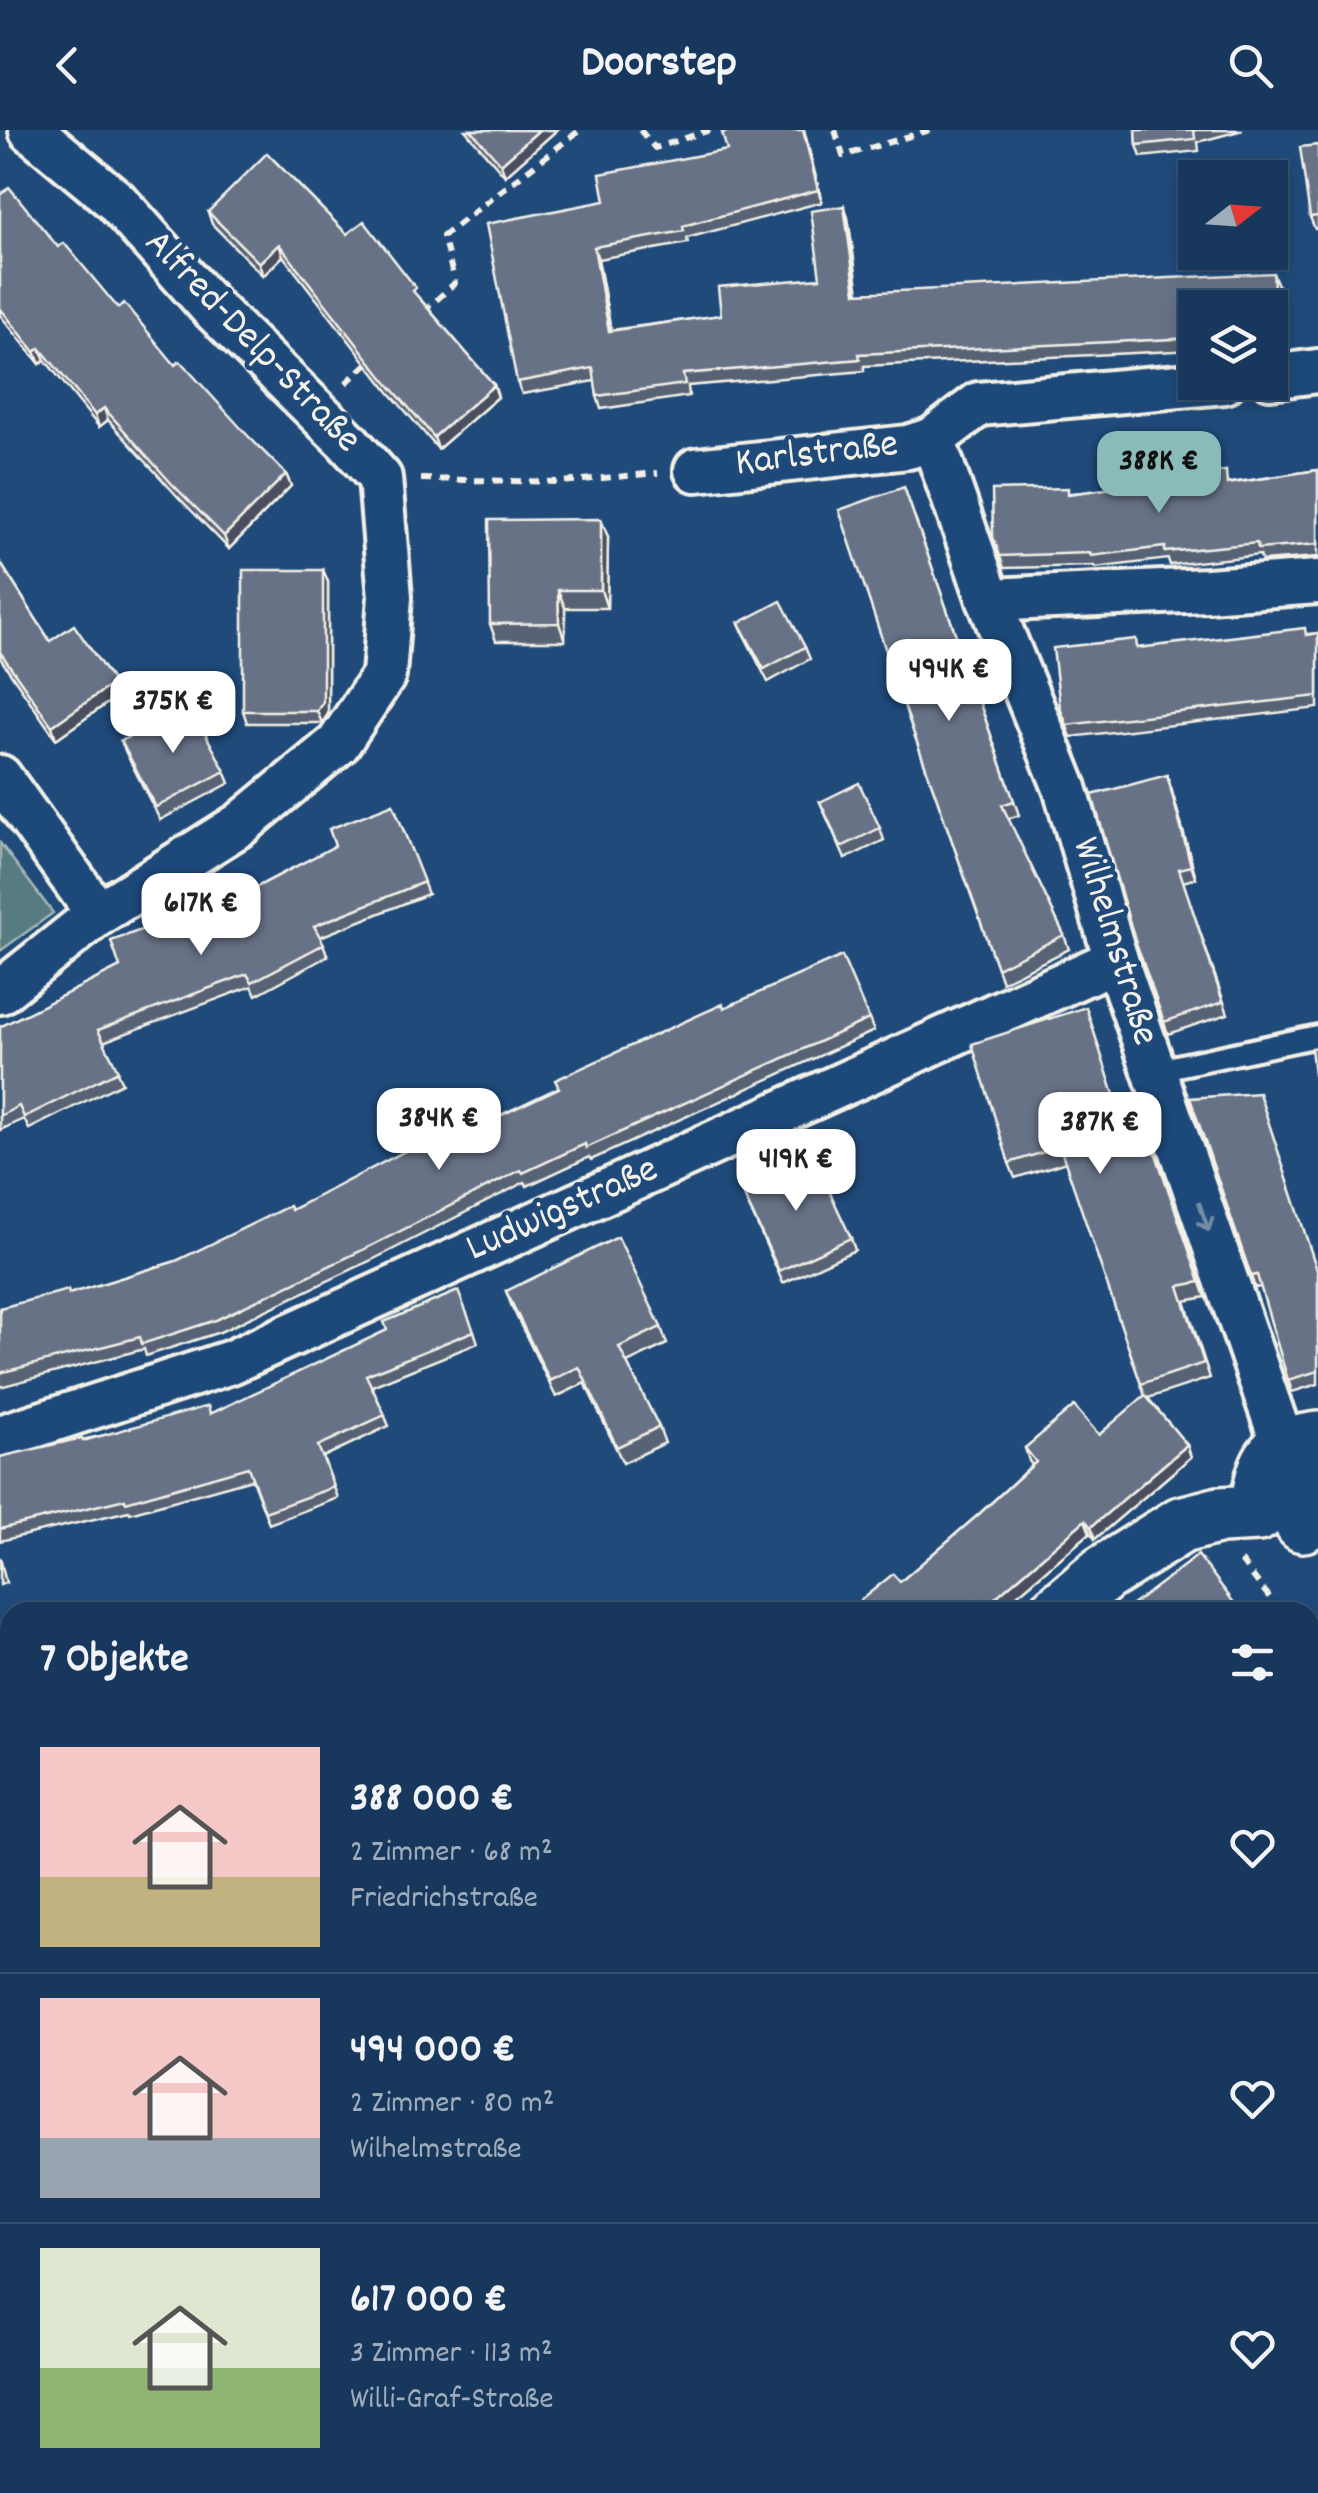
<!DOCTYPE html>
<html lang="de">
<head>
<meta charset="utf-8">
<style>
	:root { --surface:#17385c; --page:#244365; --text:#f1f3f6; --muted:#9eacbb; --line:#365272; --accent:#8bbbb9 }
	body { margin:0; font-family:Dekko,sans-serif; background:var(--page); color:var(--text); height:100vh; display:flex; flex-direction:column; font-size:38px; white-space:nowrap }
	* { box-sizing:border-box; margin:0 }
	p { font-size:32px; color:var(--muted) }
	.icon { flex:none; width:55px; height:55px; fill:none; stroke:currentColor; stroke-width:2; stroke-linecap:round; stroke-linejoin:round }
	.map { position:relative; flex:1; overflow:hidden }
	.drawer { position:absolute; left:0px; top:1472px; width:1320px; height:892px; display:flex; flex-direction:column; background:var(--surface); border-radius:30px 30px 0 0; box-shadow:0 5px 15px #0003,0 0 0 2px var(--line) }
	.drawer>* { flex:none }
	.needle { width:65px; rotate:73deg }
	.fabs { position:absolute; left:1178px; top:30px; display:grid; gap:20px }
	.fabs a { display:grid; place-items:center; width:110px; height:110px; border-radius:0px; background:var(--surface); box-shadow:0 5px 15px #0003,0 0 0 2px var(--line); font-size:50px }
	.price { position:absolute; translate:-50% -85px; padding:0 22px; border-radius:20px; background:#fff; color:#222; font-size:32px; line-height:65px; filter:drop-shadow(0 2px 5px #0008) }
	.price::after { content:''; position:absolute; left:50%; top:60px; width:30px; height:22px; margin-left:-15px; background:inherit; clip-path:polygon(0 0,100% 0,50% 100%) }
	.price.current { background:var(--accent); color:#111 }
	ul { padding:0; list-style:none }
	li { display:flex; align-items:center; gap:30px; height:250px; padding:0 40px }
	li+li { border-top:2px solid var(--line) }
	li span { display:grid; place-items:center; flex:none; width:280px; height:200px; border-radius:0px; color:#555 }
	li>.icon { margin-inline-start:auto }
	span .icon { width:120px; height:120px; fill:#fffc; stroke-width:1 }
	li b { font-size:42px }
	h2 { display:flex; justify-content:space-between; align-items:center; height:120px; padding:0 40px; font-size:42px }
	header { display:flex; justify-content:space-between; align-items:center; height:130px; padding:0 40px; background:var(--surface); font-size:45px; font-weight:700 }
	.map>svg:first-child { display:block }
</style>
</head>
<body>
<header><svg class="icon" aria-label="back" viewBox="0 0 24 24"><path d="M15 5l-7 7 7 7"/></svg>Doorstep<svg class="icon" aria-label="search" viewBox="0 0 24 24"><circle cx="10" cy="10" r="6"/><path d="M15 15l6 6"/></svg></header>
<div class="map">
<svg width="1318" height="2363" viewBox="0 0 1318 2363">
	<rect width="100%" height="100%" fill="#1f4a7a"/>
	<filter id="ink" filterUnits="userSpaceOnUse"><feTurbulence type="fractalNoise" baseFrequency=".01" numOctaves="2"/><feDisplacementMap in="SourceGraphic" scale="20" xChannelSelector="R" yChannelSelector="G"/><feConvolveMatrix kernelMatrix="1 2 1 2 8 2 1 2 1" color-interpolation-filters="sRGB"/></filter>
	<g filter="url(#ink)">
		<!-- green -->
		<polygon fill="#577b81" stroke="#a6b6b4" stroke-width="2.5" points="0,713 53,783 0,821"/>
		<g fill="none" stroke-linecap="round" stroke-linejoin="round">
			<defs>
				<polyline id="lane" points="1153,941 1318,906"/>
				<g id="street">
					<polyline points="1270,247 1318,241"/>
					<polyline points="933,309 989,470 1065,658 1116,830 1284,1318"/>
					<polyline points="696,340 908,317 933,309 979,274 1224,252"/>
					<polyline points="989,470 1207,460 1318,452"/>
					<polyline points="0,647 98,784"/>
					<polyline points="0,862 98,784 241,694 338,614 384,545 390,467 380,348 347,311 210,176 116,71 31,0"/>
					<polyline points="0,1307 231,1232 1116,830"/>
				</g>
				<g id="secondary">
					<polyline points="1303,1394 1307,1361 1318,1331"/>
					<path d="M1058,1482l45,-38 78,-49 39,-10 38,-2c3,-22 5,-55 28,-66 9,-4 22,-5 32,-7"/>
					<polyline points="0,1939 10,1938"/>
				</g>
			</defs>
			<!-- lane casing -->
			<use href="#lane" stroke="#f4f1e8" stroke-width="28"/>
			<!-- street casing -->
			<use href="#street" stroke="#f4f1e8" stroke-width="50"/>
			<!-- secondary casing -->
			<use href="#secondary" stroke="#f4f1e8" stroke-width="62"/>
			<!-- path -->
			<g stroke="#f4f1e8" stroke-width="6" stroke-dasharray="10 8" stroke-linecap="butt">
				<polyline points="640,0 655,18 710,0"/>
				<polyline points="835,0 843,26 930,0"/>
				<polyline points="423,182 455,153 443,106 580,0"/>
				<polyline points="346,253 370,231"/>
				<polyline points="421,349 561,352 658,343"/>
				<polyline points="1241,1431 1281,1482"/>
				<polyline points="1310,1518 1318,1527"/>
			</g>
			<!-- lane -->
			<use href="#lane" stroke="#1f4a7a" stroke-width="20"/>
			<!-- street -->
			<use href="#street" stroke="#1f4a7a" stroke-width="42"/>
			<!-- secondary -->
			<use href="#secondary" stroke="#1f4a7a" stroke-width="55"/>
		</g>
		<!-- wall -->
		<g fill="#596274" stroke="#f4f1e8" stroke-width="2.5">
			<polygon points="465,0 557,0 505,46"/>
			<polygon points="804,0 822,72 687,108 688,113 598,129 611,200 721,185 820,148 844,76 848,88 859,163 1278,155 1281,216 1270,216 1270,178 1195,178 1195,220 864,236 864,241 688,256 689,266 601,279 597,266 595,251 522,264 517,252 605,71 727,20"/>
			<polygon points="1136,0 1243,0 1198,12 1199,21 1141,27 1137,15"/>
			<polygon points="1318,15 1318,99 1315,99 1310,87"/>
			<polygon points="0,65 58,117 175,235 286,344 291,356 229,419 178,367 108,290 99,297 45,230 40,234 0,185"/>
			<polygon points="208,82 347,104 421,170 494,255 498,267 438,319 389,262 283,126 263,146 212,94"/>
			<polygon points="1318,340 1318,427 1262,431 1260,425 1170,435 1168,429 1095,438 1094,436 1004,438 993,407 1070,363 1230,353"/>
			<polygon points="904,357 1019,685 1008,689 1064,805 1069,819 1002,852 907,584"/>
			<polygon points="608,407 607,478 565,478 565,511 496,511 490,494"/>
			<polygon points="0,432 50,511 119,565 56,609 0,528"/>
			<polygon points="323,440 328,452 328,584 322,593 247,593 243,581"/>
			<polygon points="739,493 805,517 810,529 768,552 744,505"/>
			<polygon points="1318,503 1318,578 1071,607 1060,578 1139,518"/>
			<polygon points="121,611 225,641 230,653 160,690 126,623"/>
			<polygon points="1171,658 1196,748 1183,752 1228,884 1168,904 1135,810"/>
			<polygon points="820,672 880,698 884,710 845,729"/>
			<polygon points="393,674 428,764 320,807 328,826 256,865 252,856 103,912 122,953 29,999 24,989 0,1000 0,897 120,837 190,792 335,716"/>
			<polygon points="724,878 869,889 874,901 591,1030 589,1027 527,1056 525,1052 374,1129 220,1202 146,1226 144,1219 0,1257 0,1178 69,1164 176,1131 455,1007"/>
			<polygon points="1190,968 1318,1141 1318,1254 1292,1262 1261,1157 1255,1158"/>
			<polygon points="1137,969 1206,1167 1185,1171 1210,1248 1148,1268 1187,1315 1191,1327 1095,1409 1090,1403 997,1482 846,1482 900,1452 978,1385 1032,1335 1029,1331 1025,1318 1099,1305 1145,1266 1066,1032 1015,1048 1009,1033 1117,971"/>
			<polygon points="742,1061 851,1108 855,1120 783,1153"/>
			<polygon points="506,1161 661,1197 667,1214 627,1233 659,1297 665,1313 623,1333 585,1253 556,1267 512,1177"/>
			<polygon points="474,1201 478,1213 372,1256 389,1296 323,1327 338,1368 269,1394 252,1349 130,1383 129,1381 0,1411 0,1327 210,1283"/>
			<polygon points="0,1427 6,1453 0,1455"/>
			<polygon points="10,1625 10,1695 0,1698 0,1627"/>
			<polygon points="10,1832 10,1907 0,1908 0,1835"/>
			<polygon points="10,1978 10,2090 5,2091 0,2078"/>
			<polygon points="1310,2211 1318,2232 1318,2297 1310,2300"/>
		</g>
		<!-- shaded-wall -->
		<g fill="#48505e" stroke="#f4f1e8" stroke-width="2.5">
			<polygon points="539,0 557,0 505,46 501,34"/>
			<polygon points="803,0 804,0 822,72 818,60"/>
			<polygon points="844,76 848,88 860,175 856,163"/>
			<polygon points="279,114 283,126 263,146 259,133"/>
			<polygon points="594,117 598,129 613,213 609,201"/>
			<polygon points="1273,143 1278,155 1281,216 1277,204"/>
			<polygon points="40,218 45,230 40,234 35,222"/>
			<polygon points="494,255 498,267 438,319 434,307"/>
			<polygon points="104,278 108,290 99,297 95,285"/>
			<polygon points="286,344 291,356 229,419 224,406"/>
			<polygon points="601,389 608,407 607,478 601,460"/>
			<polygon points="323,440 328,452 328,584 322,593 317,581"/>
			<polygon points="558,460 565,478 565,511 559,493"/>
			<polygon points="114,553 119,565 56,609 52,596"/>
			<polygon points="1167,645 1171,658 1196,748 1191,736"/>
			<polygon points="1187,1315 1191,1327 1095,1409 1091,1397"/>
			<polygon points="1085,1390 1090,1403 997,1482 982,1482 981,1480"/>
			<polygon points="974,1471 978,1482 960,1482"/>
		</g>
		<!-- building -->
		<g fill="#677287" stroke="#f4f1e8" stroke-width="2.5">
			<polygon points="471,0 539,0 501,34"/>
			<polygon points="734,0 803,0 818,60 683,96 684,101 594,117 609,201 721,185 718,157 820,148 811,81 844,76 856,163 1273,143 1277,204 1270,204 1270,178 1195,178 1195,208 859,224 860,229 683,244 685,254 597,266 593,238 517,252 486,94 605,71 600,44 727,20 722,3"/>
			<polygon points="1136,0 1194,0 1195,9 1137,15"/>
			<polygon points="1318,15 1318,86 1310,87 1300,17"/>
			<polygon points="267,23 347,104 364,91 416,158 413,161 494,255 434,307 384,249 279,114 259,133 208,82"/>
			<polygon points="9,57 58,117 64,113 118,178 124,173 175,235 180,231 249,307 286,344 224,406 173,355 104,278 95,285 40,218 35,222 0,178 0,65"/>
			<polygon points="1318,340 1318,414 1258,419 1257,413 1165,422 1165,417 1091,426 1090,423 1000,426 993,407 992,360 1068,358 1068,364 1158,352 1157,349 1226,341 1227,354"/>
			<polygon points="904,357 1014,671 1002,675 1064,805 997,838 907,584 839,380"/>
			<polygon points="601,389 601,460 558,460 559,493 490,494 489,390"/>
			<polygon points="0,432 50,511 74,495 114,553 52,596 0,522"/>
			<polygon points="243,440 323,440 323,572 317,581 243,581"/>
			<polygon points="781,471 805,517 764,539 739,493"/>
			<polygon points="1305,498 1306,505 1318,503 1318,566 1067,595 1060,578 1053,518 1136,509 1137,518"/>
			<polygon points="190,575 225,641 156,677 121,611"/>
			<polygon points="1167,645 1191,736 1179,739 1223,872 1164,892 1135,810 1092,665"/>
			<polygon points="859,653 880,698 841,717 820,672"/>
			<polygon points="393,674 424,752 314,796 324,814 252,852 247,844 98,900 118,941 24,987 19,976 0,986 0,897 120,837 111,811 187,783 190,792 335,716 329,699"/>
			<polygon points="842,826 869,889 586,1018 585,1014 523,1043 521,1040 369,1117 216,1190 142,1214 140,1207 0,1243 0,1178 68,1160 69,1164 176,1131 289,1076 291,1080 450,998 455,1007 559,958 555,950 723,874 724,878"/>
			<polygon points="1086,877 1116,971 1137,969 1200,1152 1179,1156 1204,1233 1141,1254 1060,1017 1009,1033 972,914"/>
			<polygon points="1318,917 1318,960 1316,961 1311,918"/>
			<polygon points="1259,963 1318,1143 1318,1241 1288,1250 1257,1145 1251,1146 1190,968"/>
			<polygon points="814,1028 851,1108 779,1141 742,1061"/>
			<polygon points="618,1107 661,1197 619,1217 659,1297 617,1317 579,1237 550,1251 506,1161"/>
			<polygon points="458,1161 474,1201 366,1245 385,1285 318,1316 334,1357 265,1382 248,1337 126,1372 125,1369 0,1399 0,1327 82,1308 83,1311 208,1276 210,1284 387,1200 384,1192"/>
			<polygon points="1145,1265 1187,1315 1091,1397 1085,1390 981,1480 974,1471 960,1482 846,1482 893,1444 900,1452 978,1385 1036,1332 1025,1318 1074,1276 1099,1305"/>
			<polygon points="1198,1425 1241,1482 1123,1482"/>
			<polygon points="10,1625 10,1682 0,1684 0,1627"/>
			<polygon points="10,1832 10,1896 0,1895 0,1835"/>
			<polygon points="10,1978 10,2077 0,2078 0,1979"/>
			<polygon points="1311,2210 1318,2236 1318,2284 1310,2286"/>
			<polygon points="774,2355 892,2355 894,2363 776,2363"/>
		</g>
		<!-- one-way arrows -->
		<defs><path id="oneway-shaft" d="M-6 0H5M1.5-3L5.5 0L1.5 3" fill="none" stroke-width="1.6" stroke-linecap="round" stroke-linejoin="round" transform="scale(2.5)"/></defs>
		<use stroke="#748da6" href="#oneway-shaft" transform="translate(1204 1087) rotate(71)"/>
	</g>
	<g text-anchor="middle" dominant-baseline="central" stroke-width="9" stroke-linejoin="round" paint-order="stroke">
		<!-- street labels -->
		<g font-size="40" fill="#f4f1e8" stroke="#1f4a7a">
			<text transform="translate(251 213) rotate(46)">Alfred-Delp-Straße</text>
			<text transform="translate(817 326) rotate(-7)">Karlstraße</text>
			<text transform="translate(1113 812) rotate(73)">Wilhelmstraße</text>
			<text transform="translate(563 1081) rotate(-24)">Ludwigstraße</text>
		</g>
	</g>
</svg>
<div class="fabs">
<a><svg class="needle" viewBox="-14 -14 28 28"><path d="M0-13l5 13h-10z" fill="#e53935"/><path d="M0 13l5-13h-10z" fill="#9eacbb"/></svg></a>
<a><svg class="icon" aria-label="layers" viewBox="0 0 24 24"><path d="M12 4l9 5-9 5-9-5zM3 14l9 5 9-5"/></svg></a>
</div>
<b class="price current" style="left:1159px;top:386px">388K €</b>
<b class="price" style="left:949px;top:594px">494K €</b>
<b class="price" style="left:173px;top:626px">375K €</b>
<b class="price" style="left:201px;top:828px">617K €</b>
<b class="price" style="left:439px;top:1043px">384K €</b>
<b class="price" style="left:1100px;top:1047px">387K €</b>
<b class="price" style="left:796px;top:1084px">419K €</b>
<section class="drawer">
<h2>7 Objekte<svg class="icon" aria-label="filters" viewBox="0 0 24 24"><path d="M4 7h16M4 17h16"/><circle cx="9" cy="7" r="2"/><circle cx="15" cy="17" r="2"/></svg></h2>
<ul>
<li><span style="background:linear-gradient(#f6c9c9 65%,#c2b280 0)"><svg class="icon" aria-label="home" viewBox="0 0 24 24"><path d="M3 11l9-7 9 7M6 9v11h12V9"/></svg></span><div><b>388 000 €</b><p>2 Zimmer · 68 m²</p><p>Friedrichstraße</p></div><svg class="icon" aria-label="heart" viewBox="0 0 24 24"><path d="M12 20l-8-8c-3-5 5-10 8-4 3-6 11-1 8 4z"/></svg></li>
<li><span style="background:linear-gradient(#f6c9c9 70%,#9aa5b1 0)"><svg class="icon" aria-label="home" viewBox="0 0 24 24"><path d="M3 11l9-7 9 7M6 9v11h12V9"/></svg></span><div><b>494 000 €</b><p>2 Zimmer · 80 m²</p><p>Wilhelmstraße</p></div><svg class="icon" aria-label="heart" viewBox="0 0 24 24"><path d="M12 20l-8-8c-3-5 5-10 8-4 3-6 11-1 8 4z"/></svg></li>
<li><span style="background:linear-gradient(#dfe7d0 60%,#8fb573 0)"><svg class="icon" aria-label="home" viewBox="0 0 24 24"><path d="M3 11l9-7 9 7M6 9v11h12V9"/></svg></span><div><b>617 000 €</b><p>3 Zimmer · 113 m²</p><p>Willi-Graf-Straße</p></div><svg class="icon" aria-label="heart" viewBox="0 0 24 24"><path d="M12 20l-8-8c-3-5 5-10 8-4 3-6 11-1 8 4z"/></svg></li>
</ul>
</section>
</div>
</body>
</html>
